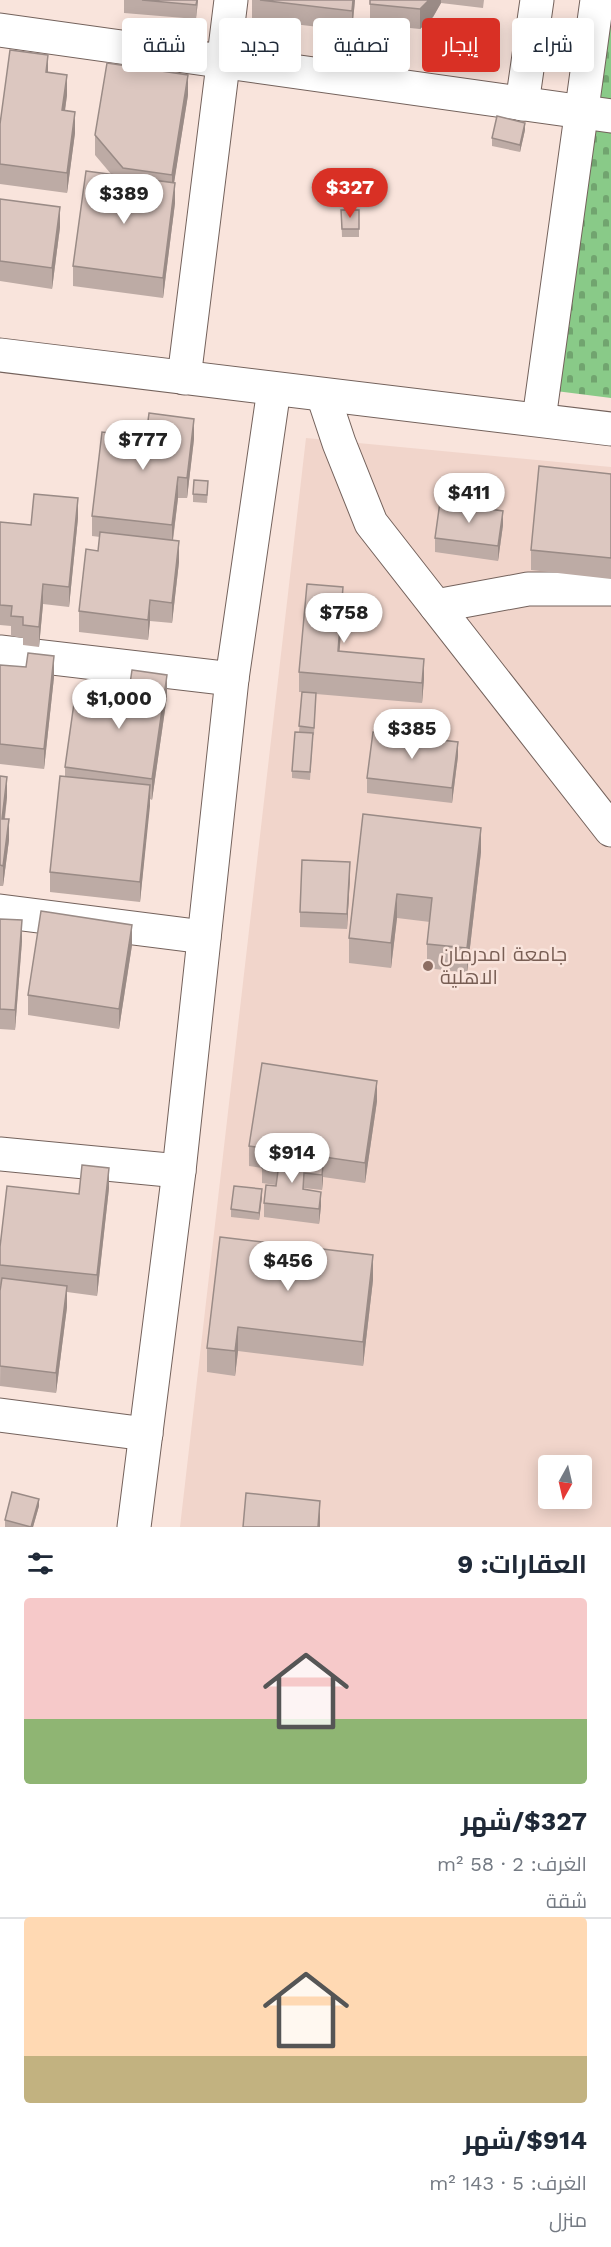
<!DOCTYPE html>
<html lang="ar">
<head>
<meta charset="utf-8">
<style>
	:root { --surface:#fff; --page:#f6f6f7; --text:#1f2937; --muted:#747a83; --line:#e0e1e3; --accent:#d93025 }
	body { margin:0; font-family:"Work Sans",Cairo,sans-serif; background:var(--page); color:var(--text); direction:rtl; height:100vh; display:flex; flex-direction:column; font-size:22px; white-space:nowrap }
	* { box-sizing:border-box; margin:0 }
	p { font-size:20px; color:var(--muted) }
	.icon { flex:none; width:33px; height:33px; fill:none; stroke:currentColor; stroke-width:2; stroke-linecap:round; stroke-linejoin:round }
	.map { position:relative; height:1527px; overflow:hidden; direction:ltr }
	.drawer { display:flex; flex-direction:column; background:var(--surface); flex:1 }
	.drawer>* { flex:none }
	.banner { position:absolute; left:18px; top:18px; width:576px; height:54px; direction:rtl; display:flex; gap:12px }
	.needle { width:39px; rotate:188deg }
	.controls { position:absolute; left:538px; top:1455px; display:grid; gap:12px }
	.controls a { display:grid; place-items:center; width:54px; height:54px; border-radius:6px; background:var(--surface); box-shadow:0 3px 15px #0003; font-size:30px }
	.price { position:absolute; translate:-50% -51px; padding:0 14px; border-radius:21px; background:#fff; color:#222; font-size:20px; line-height:39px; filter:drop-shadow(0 2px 3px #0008) }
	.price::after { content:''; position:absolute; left:50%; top:36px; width:18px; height:14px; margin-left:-9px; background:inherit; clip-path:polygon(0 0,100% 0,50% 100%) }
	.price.active { background:var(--accent); color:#fff }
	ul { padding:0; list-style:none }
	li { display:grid; align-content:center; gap:12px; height:318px; padding:0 24px }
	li+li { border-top:2px solid var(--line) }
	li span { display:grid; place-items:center; height:186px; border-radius:6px; color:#555 }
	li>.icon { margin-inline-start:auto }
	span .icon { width:108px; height:108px; fill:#fffc; stroke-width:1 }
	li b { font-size:26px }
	h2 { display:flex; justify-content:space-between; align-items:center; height:72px; padding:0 24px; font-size:26px }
	.pill { padding:0 21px; border-radius:6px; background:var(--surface); box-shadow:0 3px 15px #0003; font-size:21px; line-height:54px }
	.pill.active { background:var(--accent); color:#fff }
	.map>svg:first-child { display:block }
</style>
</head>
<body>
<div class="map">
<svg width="611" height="1527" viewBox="0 0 611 1527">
	<defs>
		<pattern id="cemetery-stones" width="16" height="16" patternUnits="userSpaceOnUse" patternTransform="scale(1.5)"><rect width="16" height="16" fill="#89ca88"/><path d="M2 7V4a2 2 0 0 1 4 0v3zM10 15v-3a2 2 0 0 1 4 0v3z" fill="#71a46f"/></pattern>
	</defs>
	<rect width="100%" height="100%" fill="#f9e4dc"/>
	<!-- built -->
	<path fill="#f1d5cb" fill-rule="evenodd" d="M306,438l305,29v1060h-431zM549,1466h33v32h-33z"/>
	<!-- cemetery -->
	<polygon fill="url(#cemetery-stones)" points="611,0 611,398 548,390"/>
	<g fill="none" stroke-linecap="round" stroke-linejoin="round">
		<defs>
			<g id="minor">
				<polyline points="0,30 611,116"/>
				<polyline points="522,104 537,0"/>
				<polyline points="0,355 611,429"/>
				<polyline points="184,378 231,0"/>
				<polyline points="323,395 339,443 371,523 611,830"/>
				<polyline points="539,419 597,0"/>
				<polyline points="436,606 528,589 611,589"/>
				<polyline points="0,652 232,679"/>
				<polyline points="0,911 204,937"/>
				<polyline points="0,1154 179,1171"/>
				<polyline points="0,1415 146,1434"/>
				<polyline points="134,1527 179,1171 232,679 274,389"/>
			</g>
		</defs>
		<!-- minor casing -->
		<use href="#minor" stroke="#74625c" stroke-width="35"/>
		<!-- minor -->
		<use href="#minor" stroke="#fff" stroke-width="33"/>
	</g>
	<!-- wall -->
	<g fill="#bdaba5">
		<polygon points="124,0 198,0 196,19 124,13"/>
		<polygon points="252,0 355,0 352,31 252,19"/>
		<polygon points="370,0 484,0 483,8 441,3 433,17 420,29 370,24"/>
		<polygon points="48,72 67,95 65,111 75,133 67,193 0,184 0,124"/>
		<polygon points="188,95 174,182 175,203 163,298 73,286 73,266 111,174 95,155 95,135"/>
		<polygon points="525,130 520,152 492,146 492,138"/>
		<polygon points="0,199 60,227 52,289 0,281"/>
		<polygon points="341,210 359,210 359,237 342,237"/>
		<polygon points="146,437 194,439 187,498 178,498 173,541 179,562 172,623 150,621 148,640 79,632 79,611 98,551 100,537 92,536 92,516"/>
		<polygon points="611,474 611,579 531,570 531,550"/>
		<polygon points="208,489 207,503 193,502 193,494"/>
		<polygon points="78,518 69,607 43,604 39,647 23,645 23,638 11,636 11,626 0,625 0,522 31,525"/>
		<polygon points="503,525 498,561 435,552 435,538"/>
		<polygon points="343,607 339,651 424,679 422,703 316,694 314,735 313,735 310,780 292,778 292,771 299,732 302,692 299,692 299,672"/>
		<polygon points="0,665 54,677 44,769 0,764"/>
		<polygon points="167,696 152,800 150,799 140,902 50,892 50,872 65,776 65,767 127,704"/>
		<polygon points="458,756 452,803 367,793 367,778"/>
		<polygon points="0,776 7,797 5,819 9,840 3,886 0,886"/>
		<polygon points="363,814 481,852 467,973 427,968 427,944 430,922 397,918 391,968 349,963 349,938"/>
		<polygon points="350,876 347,929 300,927 300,912"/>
		<polygon points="0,919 22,941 15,1030 0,1029"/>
		<polygon points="132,945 119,1029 28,1015 28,995"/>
		<polygon points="377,1101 365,1183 323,1177 322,1190 304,1188 304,1189 321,1206 319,1224 264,1217 264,1203 276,1185 262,1183 262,1168 249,1166 249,1146"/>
		<polygon points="109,1188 97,1296 67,1292 67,1307 56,1393 0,1386 1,1285 0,1285 0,1247 79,1194"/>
		<polygon points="262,1197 259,1220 231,1217 231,1209"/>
		<polygon points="220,1237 373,1280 363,1366 238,1351 235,1376 207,1372 207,1348"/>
		<polygon points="39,1506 33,1527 5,1527 5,1520"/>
	</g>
	<!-- shaded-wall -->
	<g fill="#9a8b86">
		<polygon points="197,0 198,0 196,19"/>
		<polygon points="353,0 355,0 352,31 352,11"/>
		<polygon points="429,0 441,0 441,3 433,17 420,29 420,9"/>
		<polygon points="48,55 48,75 46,72"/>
		<polygon points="67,75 67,95 62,131 62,110"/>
		<polygon points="188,75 188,95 172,196 172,175"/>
		<polygon points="75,112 75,133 67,193 67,173"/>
		<polygon points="525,123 525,130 520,152 520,145"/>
		<polygon points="175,183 175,203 163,298 163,278"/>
		<polygon points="60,207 60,227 52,289 52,268"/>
		<polygon points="194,419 194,439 187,498 187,478"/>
		<polygon points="178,477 178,498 172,546 172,525"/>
		<polygon points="78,498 78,518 69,607 69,587"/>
		<polygon points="503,511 503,525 498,561 498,546"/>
		<polygon points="179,541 179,562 172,623 172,603"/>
		<polygon points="43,584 43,604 39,647 39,627"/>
		<polygon points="343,587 343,607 338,672 338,651"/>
		<polygon points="150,600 150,621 148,640 148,620"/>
		<polygon points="54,656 54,677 44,769 44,749"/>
		<polygon points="424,659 424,679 422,703 422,683"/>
		<polygon points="167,675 167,696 152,800 152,779"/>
		<polygon points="458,742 458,756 452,803 452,788"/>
		<polygon points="7,777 7,797 2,839 2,819"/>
		<polygon points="150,785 150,806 140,902 140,882"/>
		<polygon points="9,819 9,840 3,886 3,866"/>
		<polygon points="481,828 481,852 467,973 467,948"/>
		<polygon points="350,862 350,876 347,929 347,914"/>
		<polygon points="397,894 397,918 391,968 391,943"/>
		<polygon points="22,920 22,941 15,1030 15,1010"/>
		<polygon points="132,925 132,945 119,1029 119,1009"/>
		<polygon points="377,1081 377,1101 365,1183 365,1163"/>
		<polygon points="323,1166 323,1180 322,1190 322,1175"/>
		<polygon points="109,1168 109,1188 97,1296 97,1275"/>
		<polygon points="262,1189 262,1197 259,1220 259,1213"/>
		<polygon points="321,1192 321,1206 319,1224 319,1209"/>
		<polygon points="373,1255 373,1280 363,1366 363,1342"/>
		<polygon points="67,1286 67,1307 56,1393 56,1373"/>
		<polygon points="238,1327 238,1351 235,1376 235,1351"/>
		<polygon points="39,1499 39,1506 33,1527 31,1527"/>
		<polygon points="320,1501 320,1527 318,1527"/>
	</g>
	<!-- building -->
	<g fill="#dcc7c0" stroke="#9a8b86" stroke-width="1.5">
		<polygon points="142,0 197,0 196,5"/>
		<polygon points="260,0 353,0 352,11"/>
		<polygon points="370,0 429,0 420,9 370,4"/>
		<polygon points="10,50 48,55 46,72 67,75 62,110 75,112 67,173 0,164 0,124"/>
		<polygon points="107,63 188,75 172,175 123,168 95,135"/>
		<polygon points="497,116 525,123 520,145 492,138"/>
		<polygon points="86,171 175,183 163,278 73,266"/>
		<polygon points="0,199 60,207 52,268 0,261"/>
		<polygon points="341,210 359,210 359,229 342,229"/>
		<polygon points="149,413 194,419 187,478 178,477 172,525 92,516 102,432 146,437"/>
		<polygon points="539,466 611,474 611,558 531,550"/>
		<polygon points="194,480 208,481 207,495 193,494"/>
		<polygon points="34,494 78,498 69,587 43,584 39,627 23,625 23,617 11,616 12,606 0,605 0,522 31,525"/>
		<polygon points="440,502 503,511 498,546 435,538"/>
		<polygon points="100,532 179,541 172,603 150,600 148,620 79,611 86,549 98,551"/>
		<polygon points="307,584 343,587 338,651 424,659 422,683 299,672"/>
		<polygon points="28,653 54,656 44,749 0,744 0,665 26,667"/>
		<polygon points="132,670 167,675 152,779 65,767 75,696 127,704"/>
		<polygon points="302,692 316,693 314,728 299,726"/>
		<polygon points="295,732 313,733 310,772 292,771"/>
		<polygon points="373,732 458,742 452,788 367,778"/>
		<polygon points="0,776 7,777 2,819 9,819 3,866 0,865"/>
		<polygon points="60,776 150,785 140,882 50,872"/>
		<polygon points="363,814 481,828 467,948 427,944 432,898 397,894 391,943 349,938"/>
		<polygon points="302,860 350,862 347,914 300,912"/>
		<polygon points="41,911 132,925 119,1009 28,995"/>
		<polygon points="0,919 22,920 15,1010 0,1009"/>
		<polygon points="262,1063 377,1081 365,1163 249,1146"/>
		<polygon points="263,1158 323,1166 322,1175 304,1173 303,1189 321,1192 319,1209 264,1203 266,1185 276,1186 278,1171 262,1168"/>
		<polygon points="82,1165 109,1168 97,1275 0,1265 0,1247 7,1186 79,1194"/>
		<polygon points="234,1186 262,1189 259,1213 231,1209"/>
		<polygon points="220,1237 373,1255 363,1342 238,1327 235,1351 207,1348"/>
		<polygon points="2,1278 67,1286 56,1373 0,1366 0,1291"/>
		<polygon points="12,1492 39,1499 31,1527 5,1520"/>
		<polygon points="246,1493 320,1501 318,1527 243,1527"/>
	</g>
	<!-- markers -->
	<circle fill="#8d6e63" stroke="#f9e4dc" stroke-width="2" cx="428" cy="966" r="6"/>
	<g text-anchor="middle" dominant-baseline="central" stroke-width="5" stroke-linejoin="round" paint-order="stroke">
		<!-- education labels -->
		<g font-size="20" fill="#785e54" stroke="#f9e4dc" text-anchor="start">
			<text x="440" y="954">جامعة امدرمان<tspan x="440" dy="23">الاهلية</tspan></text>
		</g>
	</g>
</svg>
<div class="controls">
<a><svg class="needle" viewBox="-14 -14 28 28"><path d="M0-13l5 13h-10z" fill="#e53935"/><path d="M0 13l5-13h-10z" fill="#747a83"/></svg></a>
</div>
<b class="price active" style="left:350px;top:219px">$327</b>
<b class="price" style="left:124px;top:225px">$389</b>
<b class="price" style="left:143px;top:471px">$777</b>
<b class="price" style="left:469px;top:524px">$411</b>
<b class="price" style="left:344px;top:644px">$758</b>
<b class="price" style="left:119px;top:730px">$1,000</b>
<b class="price" style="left:412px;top:760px">$385</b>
<b class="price" style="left:292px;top:1184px">$914</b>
<b class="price" style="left:288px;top:1292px">$456</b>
<div class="banner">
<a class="pill">شراء</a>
<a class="pill active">إيجار</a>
<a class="pill">تصفية</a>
<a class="pill">جديد</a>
<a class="pill">شقة</a>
</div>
</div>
<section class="drawer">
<h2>العقارات: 9<svg class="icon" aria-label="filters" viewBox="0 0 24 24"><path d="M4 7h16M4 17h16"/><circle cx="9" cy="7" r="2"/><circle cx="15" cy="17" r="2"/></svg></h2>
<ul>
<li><span style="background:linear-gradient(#f6c9c9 65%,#8fb573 0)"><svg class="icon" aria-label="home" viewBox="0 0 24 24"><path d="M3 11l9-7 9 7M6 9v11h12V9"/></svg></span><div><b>$327/شهر</b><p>الغرف: 2 · 58 m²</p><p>شقة</p></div></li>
<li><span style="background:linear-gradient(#ffd9b3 75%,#c2b280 0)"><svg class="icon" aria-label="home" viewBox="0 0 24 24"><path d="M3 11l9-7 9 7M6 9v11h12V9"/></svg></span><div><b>$914/شهر</b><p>الغرف: 5 · 143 m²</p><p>منزل</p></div></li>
</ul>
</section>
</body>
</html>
